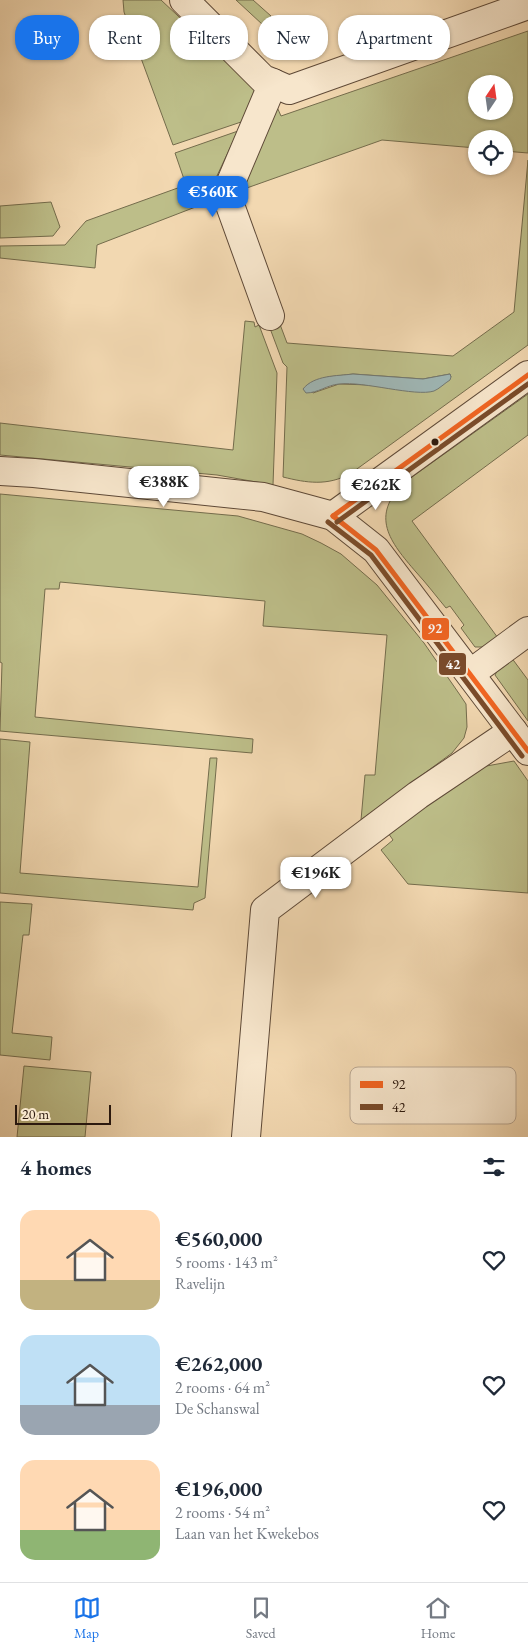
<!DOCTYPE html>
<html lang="en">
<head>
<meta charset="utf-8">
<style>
	:root { --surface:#fff; --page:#f6f6f7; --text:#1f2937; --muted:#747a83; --line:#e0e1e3; --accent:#1a73e8 }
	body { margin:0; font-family:"EB Garamond",serif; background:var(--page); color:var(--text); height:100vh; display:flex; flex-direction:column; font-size:19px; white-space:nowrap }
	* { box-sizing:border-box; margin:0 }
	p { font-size:16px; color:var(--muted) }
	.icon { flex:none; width:28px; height:28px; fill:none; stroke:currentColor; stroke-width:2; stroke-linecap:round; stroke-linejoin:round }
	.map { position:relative; height:1137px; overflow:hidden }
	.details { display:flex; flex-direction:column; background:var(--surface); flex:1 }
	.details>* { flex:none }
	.guide { position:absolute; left:15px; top:15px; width:499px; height:45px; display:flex; gap:10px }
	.needle { width:32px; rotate:13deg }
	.tools { position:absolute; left:468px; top:75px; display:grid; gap:10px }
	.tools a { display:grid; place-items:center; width:45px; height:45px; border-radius:50%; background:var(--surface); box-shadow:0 1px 4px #0004; font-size:25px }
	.scale { position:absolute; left:15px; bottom:12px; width:96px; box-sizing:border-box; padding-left:5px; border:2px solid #2c190e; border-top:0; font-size:14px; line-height:18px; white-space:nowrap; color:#2c190e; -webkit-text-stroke:4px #f7e6cc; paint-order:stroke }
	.price { position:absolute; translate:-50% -42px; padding:0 11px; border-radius:10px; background:#fff; color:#222; font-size:16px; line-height:32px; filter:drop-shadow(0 1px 2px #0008) }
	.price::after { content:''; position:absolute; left:50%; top:30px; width:15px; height:11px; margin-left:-8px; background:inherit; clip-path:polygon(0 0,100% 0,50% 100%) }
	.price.active { background:var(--accent); color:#fff }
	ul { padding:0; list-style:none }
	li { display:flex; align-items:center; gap:15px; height:125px; padding:0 20px }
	li span { display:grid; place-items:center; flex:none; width:140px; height:100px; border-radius:15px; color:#555 }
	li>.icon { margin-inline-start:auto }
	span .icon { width:60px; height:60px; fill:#fffc; stroke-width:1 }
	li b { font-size:21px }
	h2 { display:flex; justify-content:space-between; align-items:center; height:60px; padding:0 20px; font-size:21px }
	.pill { padding:0 18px; border-radius:20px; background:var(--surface); box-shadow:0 1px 4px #0004; font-size:18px; line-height:45px }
	.pill.active { background:var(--accent); color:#fff }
	.tab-bar { display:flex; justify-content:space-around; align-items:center; height:70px; border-top:1px solid var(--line); background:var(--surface); font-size:14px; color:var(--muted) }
	.tab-bar a { display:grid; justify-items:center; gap:2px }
	.tab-bar .active { color:var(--accent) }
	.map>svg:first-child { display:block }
</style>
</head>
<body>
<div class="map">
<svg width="528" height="1137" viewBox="0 0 528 1137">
	<rect width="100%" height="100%" fill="#f2d8b1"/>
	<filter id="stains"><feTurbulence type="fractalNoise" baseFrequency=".004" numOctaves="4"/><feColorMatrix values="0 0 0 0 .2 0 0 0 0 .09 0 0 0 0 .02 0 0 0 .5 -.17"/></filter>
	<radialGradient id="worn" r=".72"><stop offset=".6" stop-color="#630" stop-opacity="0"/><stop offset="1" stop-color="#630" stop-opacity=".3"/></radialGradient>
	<!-- green -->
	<g fill="#bdbe89" stroke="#746c4c" fill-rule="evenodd">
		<polygon points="123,0 161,0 258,91 244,121 173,145 124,12"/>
		<polygon points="236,0 253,0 271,16 263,25"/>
		<polygon points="283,27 308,50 286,59 266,46"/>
		<path d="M528,31v122l-24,-2v-12h-28v9l-94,-8 -138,49 3,-18 30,-64 4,9zM476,84h28v27h-28z"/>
		<polygon points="238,131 208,195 211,201 97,245 95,268 0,258 0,246 65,245 86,221 186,185 175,153"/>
		<path d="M528,160v185l-178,129c-23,12 -43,9 -67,3l4,-110 -4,-4 -15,-40 10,-4 9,24 166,13 61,-44zM353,374l70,5 27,-5 1,3 -80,8 -32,-1 -26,9 -6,-8 21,-8z"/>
		<polygon points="51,202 60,227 53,236 0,238 0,206"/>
		<polygon points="245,321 254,322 255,327 259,325 277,373 273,485 217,475 0,455 0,423 233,450"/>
		<path d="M528,394v41l-116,86 86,117 -14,9h-9l-14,-19 3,-3 -14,-19 -4,2c-10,-12 -19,-24 -30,-36 -26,-30 -47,-56 -11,-90z"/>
		<polygon points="0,494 238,516 302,534 321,543 341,554 377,585 424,643 460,695 466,704 467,727 464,738 452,753 361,820 365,775 375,775 387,635 263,626 265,601 60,582 59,589 45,589 35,717 253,739 252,753 0,731 2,663 0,662"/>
		<polygon points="511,657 528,680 528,721 495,675 498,669"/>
		<polygon points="0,739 30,742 20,873 198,887 210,758 217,758 205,898 194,903 193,910 0,893"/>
		<polygon points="514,761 528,781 528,893 408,884 381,850 393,840 386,830 481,767"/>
		<polygon points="0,902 32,904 29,935 23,935 12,1033 52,1037 50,1060 0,1055"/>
		<polygon points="24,1066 91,1072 85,1137 17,1137"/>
	</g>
	<!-- water -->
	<path fill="#9fb7b6" stroke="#717873" d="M353,374l70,5 27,-5 1,3 -1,3c-5,3 -11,9 -16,11 -19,6 -70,-10 -95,-7 -12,1 -21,9 -33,9l-3,-4c11,-14 34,-13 50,-15z"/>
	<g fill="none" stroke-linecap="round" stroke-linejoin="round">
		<defs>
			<g id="minor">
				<polyline points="184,0 263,79 273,83"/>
				<polyline points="270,316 226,194 273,83 289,90 528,5"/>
				<polyline points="0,471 34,473 263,497 333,516 376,550 528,751"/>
				<polyline points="333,516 528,375"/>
				<polyline points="471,673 528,631"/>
				<polyline points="246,1137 265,910 418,795 513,731"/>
			</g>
		</defs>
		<!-- minor casing -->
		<use href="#minor" stroke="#5e4937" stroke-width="30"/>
		<!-- minor -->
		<use href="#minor" stroke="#f7e6cc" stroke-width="28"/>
		<defs>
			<g id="bus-1">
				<polyline points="333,516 376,550 528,751"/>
				<polyline points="333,516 528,375"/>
			</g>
			<g id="bus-2">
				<polyline points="328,522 371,555 522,756"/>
				<polyline points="337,522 528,384"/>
			</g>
		</defs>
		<!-- bus-1 casing -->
		<use href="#bus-1" stroke="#f7e6cc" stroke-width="9"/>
		<!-- bus-2 casing -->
		<use href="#bus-2" stroke="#f7e6cc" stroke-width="9"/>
		<!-- bus-1 -->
		<use href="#bus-1" stroke="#f26522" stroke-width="5"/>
		<!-- bus-2 -->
		<use href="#bus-2" stroke="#7a4b2a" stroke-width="5"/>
	</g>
	<!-- markers -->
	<circle fill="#2c190e" stroke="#f7e6cc" stroke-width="2" cx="435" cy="442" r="4.5"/>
	<!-- legend -->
	<rect x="350" y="1067" width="166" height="57" rx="8" fill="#f7e6cc" stroke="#baa893" stroke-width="1"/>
	<rect x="360" y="1081" width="23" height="7" fill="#f26522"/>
	<rect x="360" y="1104" width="23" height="6" fill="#7a4b2a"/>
	<g font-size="14" fill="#2c190e">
		<text x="392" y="1089">92</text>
		<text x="392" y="1112">42</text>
	</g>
	<g stroke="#f7e6cc" stroke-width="2">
		<rect x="421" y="617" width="29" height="24" rx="5" fill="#f26522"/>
		<rect x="438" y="652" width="29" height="24" rx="5" fill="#7a4b2a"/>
	</g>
	<g font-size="14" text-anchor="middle" font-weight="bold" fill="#fff">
		<text x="435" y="633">92</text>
		<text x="453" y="669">42</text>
	</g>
	<rect width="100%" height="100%" filter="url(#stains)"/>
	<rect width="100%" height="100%" fill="url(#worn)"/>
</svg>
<div class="tools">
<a><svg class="needle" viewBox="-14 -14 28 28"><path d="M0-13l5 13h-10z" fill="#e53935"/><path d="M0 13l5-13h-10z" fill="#747a83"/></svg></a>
<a><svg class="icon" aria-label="locate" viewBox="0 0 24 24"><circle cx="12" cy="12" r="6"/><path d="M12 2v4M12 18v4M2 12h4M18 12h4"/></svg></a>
</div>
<div class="scale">20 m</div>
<b class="price active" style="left:213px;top:218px">€560K</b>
<b class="price" style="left:164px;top:508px">€388K</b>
<b class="price" style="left:376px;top:511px">€262K</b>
<b class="price" style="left:316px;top:899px">€196K</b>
<div class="guide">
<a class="pill active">Buy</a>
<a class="pill">Rent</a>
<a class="pill">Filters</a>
<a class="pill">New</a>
<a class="pill">Apartment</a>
</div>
</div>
<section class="details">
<h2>4 homes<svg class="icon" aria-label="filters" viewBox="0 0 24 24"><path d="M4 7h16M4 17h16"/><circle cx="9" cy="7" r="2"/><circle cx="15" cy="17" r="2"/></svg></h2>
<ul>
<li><span style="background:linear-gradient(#ffd9b3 70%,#c2b280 0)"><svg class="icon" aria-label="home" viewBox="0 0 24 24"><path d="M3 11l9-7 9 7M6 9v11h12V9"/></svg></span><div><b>€560,000</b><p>5 rooms · 143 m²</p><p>Ravelijn</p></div><svg class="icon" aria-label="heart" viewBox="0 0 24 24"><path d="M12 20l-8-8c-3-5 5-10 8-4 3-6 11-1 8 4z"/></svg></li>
<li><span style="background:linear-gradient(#bfe0f5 70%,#9aa5b1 0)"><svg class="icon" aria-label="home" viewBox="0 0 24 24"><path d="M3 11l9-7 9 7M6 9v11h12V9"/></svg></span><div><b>€262,000</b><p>2 rooms · 64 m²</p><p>De Schanswal</p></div><svg class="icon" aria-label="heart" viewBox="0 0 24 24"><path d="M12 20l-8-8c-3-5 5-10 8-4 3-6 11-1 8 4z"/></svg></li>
<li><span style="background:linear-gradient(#ffd9b3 70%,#8fb573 0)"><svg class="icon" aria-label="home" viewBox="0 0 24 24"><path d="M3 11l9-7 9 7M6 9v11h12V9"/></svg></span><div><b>€196,000</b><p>2 rooms · 54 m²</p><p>Laan van het Kwekebos</p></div><svg class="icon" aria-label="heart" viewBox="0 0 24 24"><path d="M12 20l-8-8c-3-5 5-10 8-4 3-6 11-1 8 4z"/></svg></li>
</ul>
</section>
<nav class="tab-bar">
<a class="active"><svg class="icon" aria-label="map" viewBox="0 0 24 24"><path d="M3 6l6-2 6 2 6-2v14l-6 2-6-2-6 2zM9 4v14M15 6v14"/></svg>Map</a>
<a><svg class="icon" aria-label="saved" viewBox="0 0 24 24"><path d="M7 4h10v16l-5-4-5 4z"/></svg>Saved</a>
<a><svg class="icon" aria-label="home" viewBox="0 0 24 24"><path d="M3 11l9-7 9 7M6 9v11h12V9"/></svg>Home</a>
</nav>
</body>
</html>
